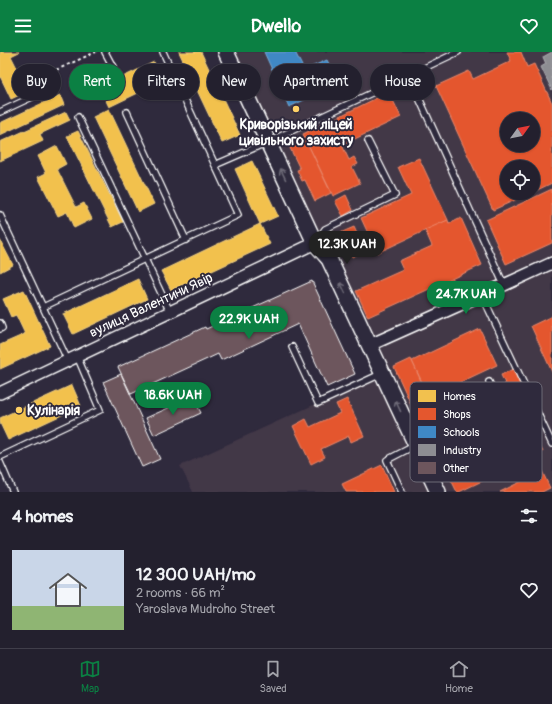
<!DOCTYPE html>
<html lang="en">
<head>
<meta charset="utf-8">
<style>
	:root { --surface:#23202e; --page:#2b2836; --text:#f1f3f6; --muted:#a3a3aa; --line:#403e4a; --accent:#0b8043 }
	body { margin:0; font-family:Pangolin,sans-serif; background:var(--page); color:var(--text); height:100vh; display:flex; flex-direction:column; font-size:15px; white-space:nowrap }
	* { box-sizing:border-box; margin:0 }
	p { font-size:13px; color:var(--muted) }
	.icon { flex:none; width:22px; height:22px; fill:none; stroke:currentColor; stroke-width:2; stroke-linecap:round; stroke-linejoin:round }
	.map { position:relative; height:440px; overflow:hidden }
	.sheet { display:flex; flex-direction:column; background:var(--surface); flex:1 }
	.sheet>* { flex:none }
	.guide { position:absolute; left:12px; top:12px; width:528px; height:36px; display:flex; gap:8px }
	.needle { width:26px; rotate:57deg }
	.buttons { position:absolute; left:500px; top:60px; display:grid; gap:8px }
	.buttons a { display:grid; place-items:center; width:40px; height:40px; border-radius:50%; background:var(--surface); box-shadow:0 1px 3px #0004,0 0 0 1px var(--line); font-size:20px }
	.price { position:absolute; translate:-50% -34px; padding:0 9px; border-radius:14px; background:var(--accent); color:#fff; font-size:13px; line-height:26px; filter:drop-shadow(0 1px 2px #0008) }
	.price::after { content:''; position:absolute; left:50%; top:24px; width:12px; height:9px; margin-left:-6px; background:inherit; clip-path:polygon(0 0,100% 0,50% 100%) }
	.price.selected { background:#222; color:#fff }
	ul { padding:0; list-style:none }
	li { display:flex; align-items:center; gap:12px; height:100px; padding:0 12px }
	li span { display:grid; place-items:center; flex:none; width:112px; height:80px; border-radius:0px; color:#555 }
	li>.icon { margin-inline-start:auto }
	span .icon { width:48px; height:48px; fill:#fffc; stroke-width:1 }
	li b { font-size:17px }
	h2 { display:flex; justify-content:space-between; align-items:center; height:48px; padding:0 12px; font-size:17px }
	.pill { padding:0 14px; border-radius:18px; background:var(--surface); box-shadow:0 1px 3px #0004,0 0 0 1px var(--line); font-size:14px; line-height:36px }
	.pill.selected { background:var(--accent); color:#fff }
	header { display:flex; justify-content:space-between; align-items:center; height:52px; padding:0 12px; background:var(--accent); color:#fff; font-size:18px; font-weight:700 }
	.menu { display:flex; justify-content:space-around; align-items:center; height:56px; border-top:1px solid var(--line); background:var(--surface); font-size:11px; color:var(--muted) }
	.menu a { display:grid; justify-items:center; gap:2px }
	.menu .selected { color:var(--accent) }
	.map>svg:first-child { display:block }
</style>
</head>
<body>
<header><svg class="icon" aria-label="menu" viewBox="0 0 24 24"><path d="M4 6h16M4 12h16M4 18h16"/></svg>Dwello<svg class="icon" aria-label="heart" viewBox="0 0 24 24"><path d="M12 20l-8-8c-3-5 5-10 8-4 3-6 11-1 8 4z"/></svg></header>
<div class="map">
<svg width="552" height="440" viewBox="0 0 552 440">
	<rect width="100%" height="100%" fill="#2f2a3d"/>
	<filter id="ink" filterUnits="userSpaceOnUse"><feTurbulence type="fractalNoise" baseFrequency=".025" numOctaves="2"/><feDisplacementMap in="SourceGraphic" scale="8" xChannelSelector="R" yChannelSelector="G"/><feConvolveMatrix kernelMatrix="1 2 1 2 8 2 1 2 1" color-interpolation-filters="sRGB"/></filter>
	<g filter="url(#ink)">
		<!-- built -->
		<path fill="#423747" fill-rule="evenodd" d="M226,0h326v440h-359l-13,-26 203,-93zM507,67h26v26h-26zM507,115h26v26h-26z"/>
		<!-- homes -->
		<g fill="#f2c14e" stroke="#f6d483">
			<polygon points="0,0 19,0 11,4 21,24 30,20 37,35 11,47 0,24"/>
			<polygon points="179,0 201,0 240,83 222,91"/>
			<polygon points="154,10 163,29 109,55 100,36"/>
			<polygon points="60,43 64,53 0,83 0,71"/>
			<polygon points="109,57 154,152 138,160 93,65"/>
			<polygon points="66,60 70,68 40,82 43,89 0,109 0,90"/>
			<polygon points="78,79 123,170 112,175 67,84"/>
			<polygon points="57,94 66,112 57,117 76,155 84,151 92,167 74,176 67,160 58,164 38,125 46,121 38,104"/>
			<polygon points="252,109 278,164 260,172 235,117"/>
			<polygon points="260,172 270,192 171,238 161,219"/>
			<polygon points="0,188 13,213 0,220"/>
			<polygon points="138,227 147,247 73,282 63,262"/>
			<polygon points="24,238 50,294 0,317 0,293 25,282 16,263 11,265 3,247"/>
			<polygon points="72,333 81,354 8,388 0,371 0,366"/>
		</g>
		<!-- shops -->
		<g fill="#e4572e" stroke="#ec896d" fill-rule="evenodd">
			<path d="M507,0h14l6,15 7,-3 18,39v80l-19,9v-25h-26v26h24l-38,17 -57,-124 33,-15 4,8 38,-18zM507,67h26v26h-26z"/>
			<polygon points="389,40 401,65 342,93 349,108 354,105 358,112 352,115 360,131 333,144 303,82"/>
			<polygon points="305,86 331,141 315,149 305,128 302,129 297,118 300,117 289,94"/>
			<polygon points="419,106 448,168 377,201 361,166 411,143 398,115"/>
			<polygon points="552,137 552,191 506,212 486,168"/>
			<polygon points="346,143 353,158 343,164 335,149"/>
			<polygon points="461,166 482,213 368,265 356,239 403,218 399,209 432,194 425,178 448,168 449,172"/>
			<polygon points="354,175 365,199 352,205 340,181"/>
			<polygon points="552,264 552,320 531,274"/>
			<polygon points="480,277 497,313 429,345 412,309"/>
			<polygon points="411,307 442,375 425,383 394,315"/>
			<polygon points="513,317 527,347 515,353 501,323"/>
			<polygon points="347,347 364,384 351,390 349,384 321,397 325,405 311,412 293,374 306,367 310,375 340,361 336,352"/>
			<polygon points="521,354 543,400 459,440 457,440 435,395"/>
			<polygon points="382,413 394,440 346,440 342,432"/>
			<polygon points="542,419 550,436 542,440 500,440"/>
		</g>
		<!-- schools -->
		<polygon fill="#3f88c5" stroke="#79acd6" points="264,0 295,0 304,18 327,8 339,32 289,55"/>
		<!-- industry -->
		<polygon fill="#8d8d92" stroke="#afafb3" points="552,0 552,38 541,15 546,12 543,5"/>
		<!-- building -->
		<g fill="#6d565d" stroke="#fff">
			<polygon points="312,229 355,322 327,335 298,272 221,308 218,302 131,342 118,315 205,275 206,277"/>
			<polygon points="121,322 160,407 142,415 103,330"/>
			<polygon points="193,345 201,361 154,383 146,366"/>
		</g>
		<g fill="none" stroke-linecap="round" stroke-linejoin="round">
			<defs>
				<g id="lane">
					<polyline points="105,0 113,15"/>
					<polyline points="409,24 504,233"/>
					<polyline points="0,60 47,38"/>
					<polyline points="127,60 186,188"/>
					<polyline points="78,65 170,260"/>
					<polyline points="215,113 268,90 458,0"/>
					<polyline points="0,163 68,309"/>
					<polyline points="316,190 325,177 395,143 368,89"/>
					<polyline points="482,243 552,392"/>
					<polyline points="43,255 238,163 163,0"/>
					<polyline points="0,271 2,276 0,277"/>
					<polyline points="292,295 318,351 383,321"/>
					<polyline points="0,405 100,358 77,304"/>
					<polyline points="0,410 13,440"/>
					<polyline points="402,440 387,408 416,393 426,389 500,354 489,330"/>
				</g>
				<g id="street">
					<polyline points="370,293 504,233 552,211"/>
					<polyline points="0,341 315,191"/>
				</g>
				<polyline id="secondary" points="226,0 315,191 329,207 438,440"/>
			</defs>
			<!-- lane casing -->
			<use href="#lane" stroke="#fff" stroke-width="8"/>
			<!-- street casing -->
			<use href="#street" stroke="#fff" stroke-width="14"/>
			<!-- secondary casing -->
			<use href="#secondary" stroke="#fff" stroke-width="18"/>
			<!-- path -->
			<polyline stroke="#fff" stroke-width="2" stroke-dasharray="3 3" stroke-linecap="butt" points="56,18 96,0"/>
			<!-- lane -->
			<use href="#lane" stroke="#2f2a3d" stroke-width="5.5"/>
			<!-- street -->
			<use href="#street" stroke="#2f2a3d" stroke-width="11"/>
			<!-- secondary -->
			<use href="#secondary" stroke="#2f2a3d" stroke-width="15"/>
		</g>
		<!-- one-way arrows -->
		<defs><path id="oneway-shaft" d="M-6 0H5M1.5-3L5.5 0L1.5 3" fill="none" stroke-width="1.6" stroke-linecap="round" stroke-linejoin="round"/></defs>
		<g stroke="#6d6a77">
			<use href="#oneway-shaft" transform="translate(283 122) rotate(-115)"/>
			<use href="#oneway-shaft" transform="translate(343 236) rotate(-115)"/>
			<use href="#oneway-shaft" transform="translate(398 354) rotate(-115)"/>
		</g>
	</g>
	<!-- markers -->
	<g fill="#ffd166" stroke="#2f2a3d" stroke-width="1.5">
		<circle cx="296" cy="57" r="4"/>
		<circle cx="19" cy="358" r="4"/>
	</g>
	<g text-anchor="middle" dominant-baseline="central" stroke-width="4" stroke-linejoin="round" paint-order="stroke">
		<!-- poi labels -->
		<g font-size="14" font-weight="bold" fill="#fff" stroke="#2f2a3d">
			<text x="296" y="72">Криворізький ліцей<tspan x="296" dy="16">цивільного захисту</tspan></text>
			<text x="27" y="358" text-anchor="start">Кулінарія</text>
		</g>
		<!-- street labels -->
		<g font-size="14" fill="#fff" stroke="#2f2a3d">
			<text transform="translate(151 253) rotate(-25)">вулиця Валентини Явір</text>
		</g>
	</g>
	<!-- legend -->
	<rect x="410" y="330" width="132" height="100" rx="6" fill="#2f2a3d" stroke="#6d6a77" stroke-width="1"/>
	<rect x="418" y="338" width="18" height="12" fill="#f2c14e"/>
	<rect x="418" y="356" width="18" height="12" fill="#e4572e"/>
	<rect x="418" y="374" width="18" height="12" fill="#3f88c5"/>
	<rect x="418" y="392" width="18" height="12" fill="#8d8d92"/>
	<rect x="418" y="410" width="18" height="12" fill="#6d565d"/>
	<g font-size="11" fill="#fff">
		<text x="443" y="348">Homes</text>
		<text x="443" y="366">Shops</text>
		<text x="443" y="384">Schools</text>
		<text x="443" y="402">Industry</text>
		<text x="443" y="420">Other</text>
	</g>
</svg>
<div class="buttons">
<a><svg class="needle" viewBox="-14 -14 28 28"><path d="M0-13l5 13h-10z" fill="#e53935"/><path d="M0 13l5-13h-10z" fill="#a3a3aa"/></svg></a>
<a><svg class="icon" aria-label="locate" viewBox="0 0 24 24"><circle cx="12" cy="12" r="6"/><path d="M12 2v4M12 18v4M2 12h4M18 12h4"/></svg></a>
</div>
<b class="price selected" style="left:347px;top:213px">12.3K UAH</b>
<b class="price" style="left:466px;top:263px">24.7K UAH</b>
<b class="price" style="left:249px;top:288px">22.9K UAH</b>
<b class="price" style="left:173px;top:364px">18.6K UAH</b>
<div class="guide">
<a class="pill">Buy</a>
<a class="pill selected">Rent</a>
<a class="pill">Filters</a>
<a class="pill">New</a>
<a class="pill">Apartment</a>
<a class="pill">House</a>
</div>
</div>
<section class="sheet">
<h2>4 homes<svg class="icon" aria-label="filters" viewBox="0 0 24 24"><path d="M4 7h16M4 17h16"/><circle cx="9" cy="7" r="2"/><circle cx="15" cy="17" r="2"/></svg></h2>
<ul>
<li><span style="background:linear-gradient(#c9d6e8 70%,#8fb573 0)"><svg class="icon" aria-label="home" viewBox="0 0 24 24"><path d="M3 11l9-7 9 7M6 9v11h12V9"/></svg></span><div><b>12 300 UAH/mo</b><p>2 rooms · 66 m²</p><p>Yaroslava Mudroho Street</p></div><svg class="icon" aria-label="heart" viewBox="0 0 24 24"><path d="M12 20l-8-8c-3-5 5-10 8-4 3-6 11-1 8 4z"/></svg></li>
</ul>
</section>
<nav class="menu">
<a class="selected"><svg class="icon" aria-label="map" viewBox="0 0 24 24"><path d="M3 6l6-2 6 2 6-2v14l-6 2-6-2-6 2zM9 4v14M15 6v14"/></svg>Map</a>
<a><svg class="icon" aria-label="saved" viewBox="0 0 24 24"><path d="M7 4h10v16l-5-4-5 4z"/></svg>Saved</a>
<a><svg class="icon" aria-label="home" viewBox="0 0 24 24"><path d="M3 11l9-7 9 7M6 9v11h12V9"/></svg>Home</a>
</nav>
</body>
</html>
